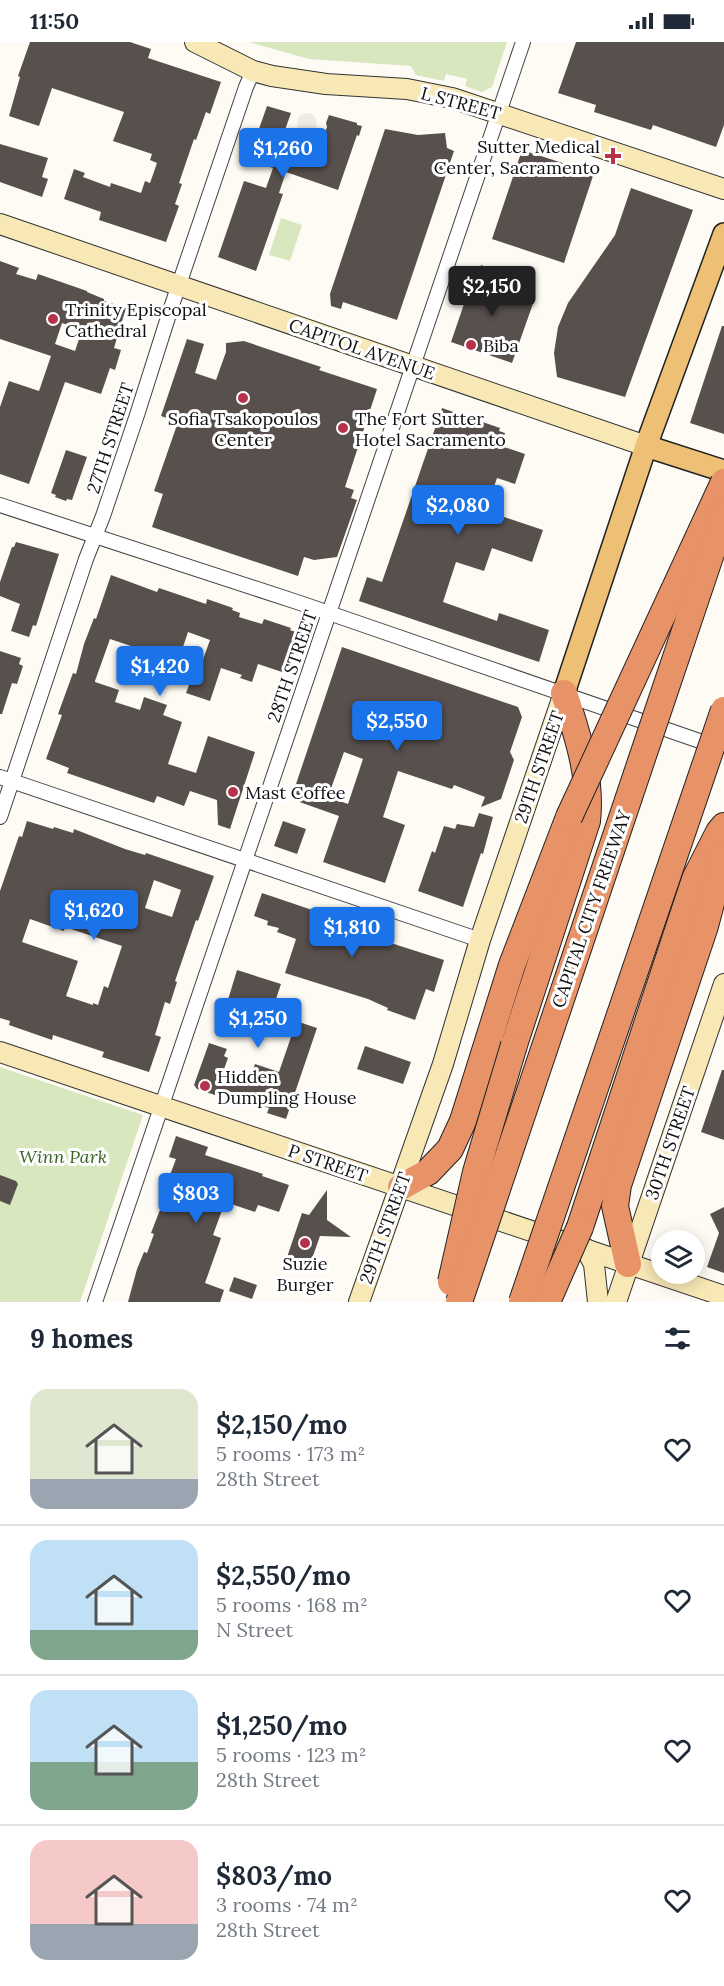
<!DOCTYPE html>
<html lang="en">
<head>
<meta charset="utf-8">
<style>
	:root { --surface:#fff; --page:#f2f2f3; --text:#1f2937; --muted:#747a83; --line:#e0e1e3; --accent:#1a73e8 }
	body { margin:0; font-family:Lora,serif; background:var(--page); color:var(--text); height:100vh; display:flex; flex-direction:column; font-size:22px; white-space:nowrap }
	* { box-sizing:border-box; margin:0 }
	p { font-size:20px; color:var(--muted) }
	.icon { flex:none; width:33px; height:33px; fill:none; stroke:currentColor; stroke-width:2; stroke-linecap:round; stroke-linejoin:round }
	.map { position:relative; height:1260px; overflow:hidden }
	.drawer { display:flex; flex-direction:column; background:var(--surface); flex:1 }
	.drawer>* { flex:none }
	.buttons { position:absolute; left:651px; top:1188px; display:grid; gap:12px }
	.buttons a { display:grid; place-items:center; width:54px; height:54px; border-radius:50%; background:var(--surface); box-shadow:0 3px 15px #0003; font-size:30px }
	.price { position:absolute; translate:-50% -51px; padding:0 14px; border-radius:6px; background:var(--accent); color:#fff; font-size:20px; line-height:39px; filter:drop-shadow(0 2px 3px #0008) }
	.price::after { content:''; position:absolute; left:50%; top:36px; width:18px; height:14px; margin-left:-9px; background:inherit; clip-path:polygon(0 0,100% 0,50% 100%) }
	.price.on { background:#222; color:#fff }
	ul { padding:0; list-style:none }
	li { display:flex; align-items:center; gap:18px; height:150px; padding:0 30px }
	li+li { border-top:2px solid var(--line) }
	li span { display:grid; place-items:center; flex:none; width:168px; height:120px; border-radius:18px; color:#555 }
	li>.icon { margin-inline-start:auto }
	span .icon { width:72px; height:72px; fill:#fffc; stroke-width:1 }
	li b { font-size:26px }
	h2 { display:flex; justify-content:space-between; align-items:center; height:72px; padding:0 30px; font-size:26px }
	.status { display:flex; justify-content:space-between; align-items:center; height:42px; padding:0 30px; background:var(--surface); direction:ltr }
	.status svg { height:16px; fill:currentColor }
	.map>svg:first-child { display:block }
</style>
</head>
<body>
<div class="status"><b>11:50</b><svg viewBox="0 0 49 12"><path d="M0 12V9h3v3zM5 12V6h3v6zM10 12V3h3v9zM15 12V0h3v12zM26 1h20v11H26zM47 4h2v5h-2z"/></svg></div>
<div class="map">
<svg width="724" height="1260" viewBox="0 0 724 1260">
	<rect width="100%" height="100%" fill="#fefbf4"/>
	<!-- green -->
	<g fill="#d9e7bf">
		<polygon points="249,0 507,0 492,45 482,50 465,44 467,37 446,32 444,39 416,33 411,24 309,17"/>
		<polygon points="281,176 302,183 290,219 269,213"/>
		<polygon points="0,1025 143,1073 80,1260 0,1260"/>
	</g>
	<!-- plaza -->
	<circle fill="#efeae2" cx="307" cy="81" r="10"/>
	<!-- building -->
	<g fill="#58504d" fill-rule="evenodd">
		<polygon points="30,0 130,0 151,7 148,16 221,40 210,72 206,70 196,98 194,97 179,141 182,142 175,162 179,164 166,200 99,178 101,170 64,157 74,127 85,131 83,135 110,145 111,141 141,151 145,139 150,141 157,121 150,118 152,112 113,99 124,70 52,46 39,84 9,74 20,35 18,34"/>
		<polygon points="576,0 724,0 724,83 716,105 653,83 651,88 594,70 596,63 558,51"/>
		<polygon points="267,64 291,71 285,88 293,91 298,99 310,103 312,101 320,104 327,85 326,81 329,73 357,81 357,83 362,84 359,94 357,93 338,148 286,130 279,151 283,152 256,229 218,215 244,139 266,146 273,126 248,118"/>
		<polygon points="385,87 418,93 445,91 447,106 454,109 397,278 343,260 341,267 331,264 330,252"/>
		<polygon points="0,102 48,116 42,135 48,137 42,155 0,140"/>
		<polygon points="522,108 594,131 564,221 492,197"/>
		<polygon points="631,146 693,168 625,355 557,335 554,311 558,285 568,261 615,193"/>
		<path d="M0,219l19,7 -3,6 20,6 2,-6 49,17v1l17,7v2l22,7 -12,40 7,2 -6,20 -5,-2 -9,26 -36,-12 -36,102 -29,-10v-67l9,-26 30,10 12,-35 -51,-17zM62,281l20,7 -7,21 -20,-7z"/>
		<polygon points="481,223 496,229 492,241 535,256 512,321 451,300 464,262 459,260 467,237 476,240"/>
		<polygon points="722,284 724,284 724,392 690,381"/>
		<polygon points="187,297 204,302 195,331 216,338 226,310 226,301 244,299 321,325 319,328 377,347 345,445 354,448 351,456 357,458 337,515 314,518 304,515 298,534 152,485 163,452 154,449 178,380 161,374"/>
		<polygon points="442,366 500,386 499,389 505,391 501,404 525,412 515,442 497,436 486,469 543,488 532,520 492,506 484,529 456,520 443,560 497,579 499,571 549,588 539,620 359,559 367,535 382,540"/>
		<polygon points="66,408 87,415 72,458 67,457 66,459 55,455 56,453 51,451"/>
		<polygon points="16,500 59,512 36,584 33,583 29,595 11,589 20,562 0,554 0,540 12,505 14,505"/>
		<polygon points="111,533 157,550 159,546 206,562 207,557 233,566 232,568 240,571 239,575 262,582 264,577 291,586 290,588 296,590 282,630 258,622 252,640 240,636 242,633 221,626 210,659 186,651 192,635 196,637 210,598 188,590 172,638 131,624 137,606 110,597 95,639 95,640 119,648 115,660 140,668 144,655 167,663 163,673 182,680 168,722 196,731 208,694 255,710 230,787 218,783 217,758 190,749 184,764 157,754 154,761 67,731 69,726 46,717 62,673 58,672 73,631 76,632 84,602 94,576 96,577"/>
		<path d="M342,605l176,60 4,10 -12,35 4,8 -13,39 -20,8 4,-10 -31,-12 -2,4 -54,-18 -15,46 22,8 -20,58 -62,-21 16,-46 -48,-17zM344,710l19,7 -15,45 -20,-7z"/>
		<polygon points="0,609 21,616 19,622 23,624 17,642 12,641 2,672 0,672"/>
		<polygon points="479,771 493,775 483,812 481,811 463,865 418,849 432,809 435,811 444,784 455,787 457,782 474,785"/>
		<path d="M27,779l26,8 1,-2 19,6 1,-4 51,20 20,6 1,-2 68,23 -16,45 -2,-1 -21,61 2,1 -7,22 -5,-2 -10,33 6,2 -12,35 -47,-15 2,-5 -51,-17 -1,5 -43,-15 1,-4 -10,-3v-127l19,-55 3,1zM154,838l27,10 -9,27 -27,-9zM30,877l34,12 1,-4 57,19 -14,42 -4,-2 -6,19 -5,-2v2l-27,-9 12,-35 -56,-19z"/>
		<polygon points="283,779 306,787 297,812 274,804"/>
		<polygon points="262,851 330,874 353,885 353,883 364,887 364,889 370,891 369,894 444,918 434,950 426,947 415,978 387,968 388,966 368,957 285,931 296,897 277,890 279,886 267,883 268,879 254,874"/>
		<polygon points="237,928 281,942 270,975 295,983 296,979 317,986 286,1077 267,1071 269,1066 217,1048 215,1053 197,1047 194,1043 209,1001 227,1007 224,1014 228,1016 223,1030 249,1039 255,1022 279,1030 291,995 253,983 250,990 221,981"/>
		<polygon points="365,1004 411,1020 403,1042 357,1027"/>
		<polygon points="722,1028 724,1028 724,1098 701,1090"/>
		<polygon points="176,1094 208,1105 205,1113 263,1132 262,1134 289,1143 279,1170 258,1163 255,1170 225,1160 213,1193 221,1196 205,1241 224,1248 220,1260 128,1260 137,1227 144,1210 147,1211 154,1192 151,1191 170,1142 167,1141 176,1117 169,1115"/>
		<polygon points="0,1133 16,1139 18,1142 10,1163 0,1159"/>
		<polygon points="327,1148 327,1178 351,1195 320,1194 307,1231 284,1224 302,1171 309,1173"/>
		<polygon points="724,1165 724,1231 707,1225 719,1191 710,1172"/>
		<polygon points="234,1235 257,1243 252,1257 229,1249"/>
	</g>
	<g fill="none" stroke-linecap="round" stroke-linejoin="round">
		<defs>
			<g id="street">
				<polyline points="0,463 300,561 717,705"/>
				<polyline points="0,735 480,898"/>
				<polyline points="0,775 86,517 103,474 137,373 171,266 246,45 253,29"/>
				<polyline points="95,1260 523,0"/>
			</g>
			<g id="secondary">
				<polyline points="195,0 253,29 272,34 326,42 407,47 452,56 724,147"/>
				<polyline points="0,182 646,404"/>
				<polyline points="0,1010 724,1254"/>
				<polyline points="586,1207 594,1222 598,1260"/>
				<polyline points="359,1260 443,1022 480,898 564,651"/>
				<polyline points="616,1260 724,942"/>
			</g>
			<g id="primary">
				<polyline points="646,404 724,429"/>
				<polyline points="564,651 646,404 724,192"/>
			</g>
			<g id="highway">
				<path d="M514,1003l73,-224c5,-44 -10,-87 -23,-128"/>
				<polyline points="401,1145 428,1130 450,1107 463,1079 512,923 569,775"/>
				<polyline points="580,1185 695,837 719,790 724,784"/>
				<polyline points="628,1222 615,1164 618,1143 705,884 724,812"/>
			</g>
		</defs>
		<!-- street casing -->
		<use href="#street" stroke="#434343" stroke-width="16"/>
		<!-- secondary casing -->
		<use href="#secondary" stroke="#323232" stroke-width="22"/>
		<!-- primary casing -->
		<use href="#primary" stroke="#212121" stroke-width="24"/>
		<!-- highway casing -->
		<use href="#highway" stroke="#212121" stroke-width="28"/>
		<!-- street -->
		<use href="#street" stroke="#fff" stroke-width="14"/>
		<!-- secondary -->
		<use href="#secondary" stroke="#f8e8b5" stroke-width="20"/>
		<!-- primary -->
		<use href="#primary" stroke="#edc075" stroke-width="21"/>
		<!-- highway -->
		<use href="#highway" stroke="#e89268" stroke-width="26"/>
		<defs>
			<g id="highway-bridge">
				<polyline points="569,775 724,440"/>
				<polyline points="451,1240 476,1130 514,1003"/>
				<polyline points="459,1260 724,473"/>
				<polyline points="522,1260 724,668"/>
				<polyline points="547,1260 580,1185"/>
			</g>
		</defs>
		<!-- highway-bridge casing -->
		<use href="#highway-bridge" stroke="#212121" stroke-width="28" stroke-linecap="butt"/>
		<!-- highway-bridge -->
		<use href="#highway-bridge" stroke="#e89268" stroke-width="26"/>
	</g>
	<!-- markers -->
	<g fill="#b6324a" stroke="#fff" stroke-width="2">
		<path d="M610 105h6v6h6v6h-6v6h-6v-6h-6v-6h6z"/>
		<circle cx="53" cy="277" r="6"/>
		<circle cx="471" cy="303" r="6"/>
		<circle cx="243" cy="356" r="6"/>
		<circle cx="343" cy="386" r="6"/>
		<circle cx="233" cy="750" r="6"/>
		<circle cx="205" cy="1044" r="6"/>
		<circle cx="305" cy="1201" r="6"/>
	</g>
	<g text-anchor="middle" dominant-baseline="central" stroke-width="6" stroke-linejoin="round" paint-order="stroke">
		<!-- street labels -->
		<g font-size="18" fill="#101010" stroke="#fff">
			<text transform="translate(461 61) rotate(15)">L STREET</text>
			<text transform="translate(362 307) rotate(19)">CAPITOL AVENUE</text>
			<text transform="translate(110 396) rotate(-72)">27TH STREET</text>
			<text transform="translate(292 624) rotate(-71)">28TH STREET</text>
			<text transform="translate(539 725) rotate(-71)">29TH STREET</text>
			<text transform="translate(591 867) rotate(-71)">CAPITAL CITY FREEWAY</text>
			<text transform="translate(670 1101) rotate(-71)">30TH STREET</text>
			<text transform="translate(328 1121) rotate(19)">P STREET</text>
			<text transform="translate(385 1186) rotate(-70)">29TH STREET</text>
		</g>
		<!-- poi labels -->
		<g font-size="18" fill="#101010" stroke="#fff" text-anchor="start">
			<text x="600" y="104" text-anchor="end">Sutter Medical<tspan x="600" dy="21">Center, Sacramento</tspan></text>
			<text x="65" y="267">Trinity Episcopal<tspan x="65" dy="21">Cathedral</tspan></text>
			<text x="483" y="303">Biba</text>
			<text x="243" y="376" text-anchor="middle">Sofia Tsakopoulos<tspan x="243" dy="21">Center</tspan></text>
			<text x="355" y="376">The Fort Sutter<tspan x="355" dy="21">Hotel Sacramento</tspan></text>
			<text x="245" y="750">Mast Coffee</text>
			<text x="217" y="1034">Hidden<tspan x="217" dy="21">Dumpling House</tspan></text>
			<text x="305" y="1221" text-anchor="middle">Suzie<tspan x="305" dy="21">Burger</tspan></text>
		</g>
		<!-- park labels -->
		<g font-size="18" font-style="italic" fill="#3a6425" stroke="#fff">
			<text x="63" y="1114">Winn Park</text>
		</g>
	</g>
</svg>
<div class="buttons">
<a><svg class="icon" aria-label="layers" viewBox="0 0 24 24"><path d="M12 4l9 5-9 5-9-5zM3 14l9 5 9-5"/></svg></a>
</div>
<b class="price" style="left:283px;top:137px">$1,260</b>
<b class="price on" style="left:492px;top:275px">$2,150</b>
<b class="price" style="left:458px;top:494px">$2,080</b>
<b class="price" style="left:160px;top:655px">$1,420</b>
<b class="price" style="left:397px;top:710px">$2,550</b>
<b class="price" style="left:94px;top:899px">$1,620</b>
<b class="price" style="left:352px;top:916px">$1,810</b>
<b class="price" style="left:258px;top:1007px">$1,250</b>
<b class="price" style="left:196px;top:1182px">$803</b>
</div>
<section class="drawer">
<h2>9 homes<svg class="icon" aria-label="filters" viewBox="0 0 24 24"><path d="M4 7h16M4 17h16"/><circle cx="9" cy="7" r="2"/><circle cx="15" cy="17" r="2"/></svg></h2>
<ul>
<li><span style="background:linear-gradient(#dfe7d0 75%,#9aa5b1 0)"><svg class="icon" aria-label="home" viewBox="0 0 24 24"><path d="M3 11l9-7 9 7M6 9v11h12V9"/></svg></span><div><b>$2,150/mo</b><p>5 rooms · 173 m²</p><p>28th Street</p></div><svg class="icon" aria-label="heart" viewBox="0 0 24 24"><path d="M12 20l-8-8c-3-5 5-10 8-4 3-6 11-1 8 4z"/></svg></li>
<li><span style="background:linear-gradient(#bfe0f5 75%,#7fa58c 0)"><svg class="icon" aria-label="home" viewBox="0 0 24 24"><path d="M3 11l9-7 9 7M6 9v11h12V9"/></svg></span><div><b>$2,550/mo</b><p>5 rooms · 168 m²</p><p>N Street</p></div><svg class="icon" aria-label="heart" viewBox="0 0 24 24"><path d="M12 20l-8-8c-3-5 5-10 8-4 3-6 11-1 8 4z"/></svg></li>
<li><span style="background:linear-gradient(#bfe0f5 60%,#7fa58c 0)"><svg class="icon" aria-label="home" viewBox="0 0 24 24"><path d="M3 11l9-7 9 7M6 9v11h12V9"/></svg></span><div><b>$1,250/mo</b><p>5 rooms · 123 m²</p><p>28th Street</p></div><svg class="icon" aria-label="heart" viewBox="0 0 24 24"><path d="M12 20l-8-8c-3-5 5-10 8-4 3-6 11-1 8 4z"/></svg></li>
<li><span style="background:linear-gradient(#f6c9c9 70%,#9aa5b1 0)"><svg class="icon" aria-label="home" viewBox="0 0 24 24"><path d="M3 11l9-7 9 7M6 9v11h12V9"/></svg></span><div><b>$803/mo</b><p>3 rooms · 74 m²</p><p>28th Street</p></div><svg class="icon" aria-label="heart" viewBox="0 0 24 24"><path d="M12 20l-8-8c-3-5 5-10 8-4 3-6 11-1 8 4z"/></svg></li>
</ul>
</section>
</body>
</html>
